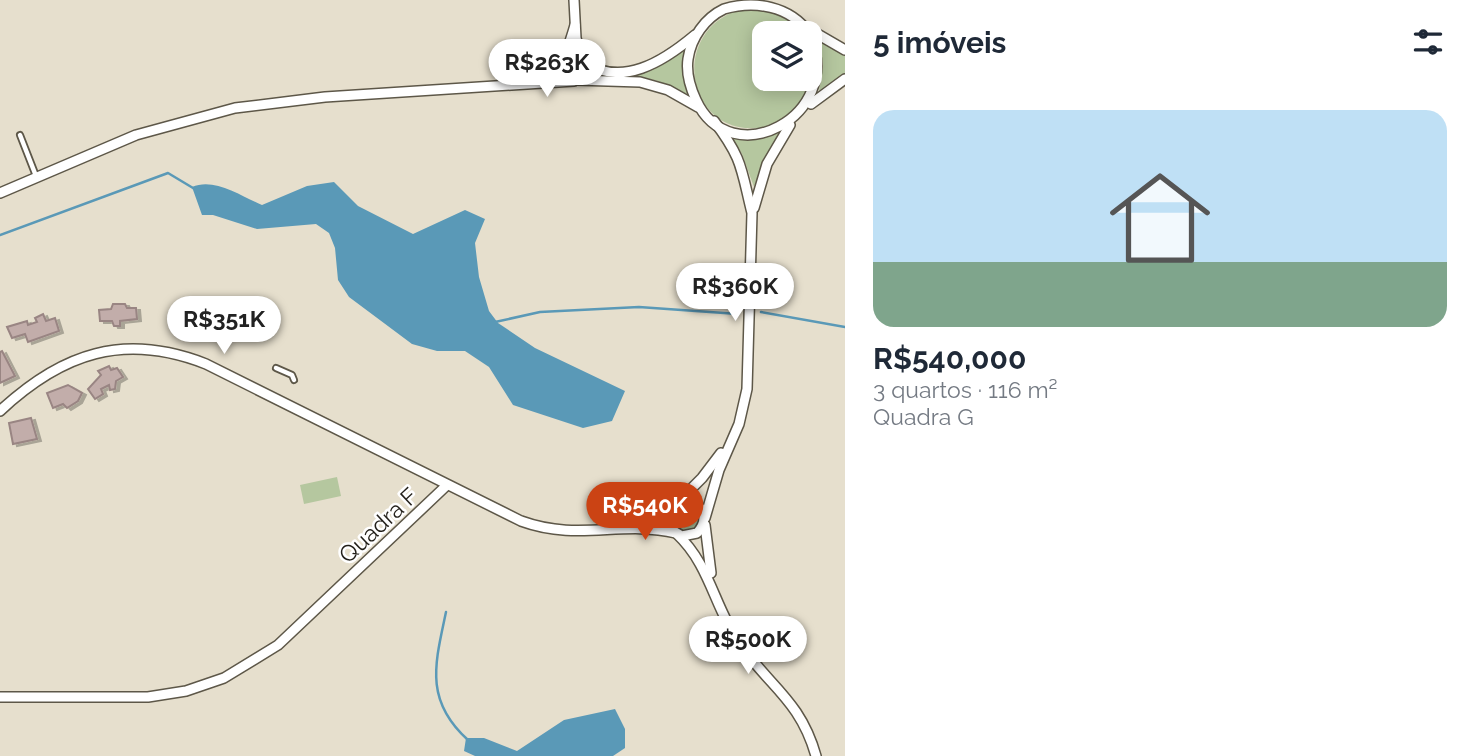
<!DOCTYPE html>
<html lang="pt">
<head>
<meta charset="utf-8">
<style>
	:root { --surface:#fff; --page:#f6f6f7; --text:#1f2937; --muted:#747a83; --accent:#cb4314 }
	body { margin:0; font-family:Raleway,sans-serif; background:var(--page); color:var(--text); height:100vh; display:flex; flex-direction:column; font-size:26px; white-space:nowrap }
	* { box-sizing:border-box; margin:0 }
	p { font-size:23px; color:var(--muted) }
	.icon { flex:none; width:38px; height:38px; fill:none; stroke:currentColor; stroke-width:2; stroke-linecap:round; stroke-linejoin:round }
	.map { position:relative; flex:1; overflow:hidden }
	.details { display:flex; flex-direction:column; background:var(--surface); width:630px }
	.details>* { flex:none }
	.controls { position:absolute; left:752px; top:21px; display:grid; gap:14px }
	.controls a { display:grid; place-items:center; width:70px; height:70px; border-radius:14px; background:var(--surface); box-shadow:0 4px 18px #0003; font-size:35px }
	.price { position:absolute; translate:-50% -60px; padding:0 16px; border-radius:24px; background:#fff; color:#222; font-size:23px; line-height:46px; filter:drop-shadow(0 2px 4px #0008) }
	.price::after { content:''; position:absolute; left:50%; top:42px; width:21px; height:16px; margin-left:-10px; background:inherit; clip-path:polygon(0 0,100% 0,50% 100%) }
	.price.on { background:var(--accent); color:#fff }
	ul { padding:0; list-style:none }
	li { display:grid; align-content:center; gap:14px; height:371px; padding:0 28px }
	li span { display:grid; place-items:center; height:217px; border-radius:21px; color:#555 }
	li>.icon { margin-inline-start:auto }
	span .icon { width:126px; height:126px; fill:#fffc; stroke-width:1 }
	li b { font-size:30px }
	h2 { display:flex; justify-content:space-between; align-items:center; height:84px; padding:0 28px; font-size:30px }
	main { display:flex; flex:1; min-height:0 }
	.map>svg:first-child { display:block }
</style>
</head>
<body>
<main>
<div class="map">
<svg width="845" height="756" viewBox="0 0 845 756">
	<defs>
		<filter id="shadow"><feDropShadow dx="4" dy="2" stdDeviation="0" flood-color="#0004"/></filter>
	</defs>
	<rect width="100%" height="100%" fill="#e6dfcd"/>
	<!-- green -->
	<g fill="#b5c79f">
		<path d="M742,9c25,0 43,5 60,24h-37v46h45v-29c4,26 -1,44 -18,63 -9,9 -21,14 -34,15 -74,6 -89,-99 -16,-119z"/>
		<polygon points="819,40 845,54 845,75 819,91 823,65"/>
		<polygon points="689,46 691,96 658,81 633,75"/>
		<polygon points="780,133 767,154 754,187 742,154 730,134 751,138"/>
		<polygon points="337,477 341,496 304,504 300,485"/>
		<circle cx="686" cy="518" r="13"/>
	</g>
	<!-- water -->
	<g fill="#5a99b7">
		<path d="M334,182l24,24 55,28 52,-24 20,9 -10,24 4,34 10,34 9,12 37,25 90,43 -13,30 -29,7 -70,-23 -24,-38 -24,-16h-28l-25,-7 -63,-47 -11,-17 -3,-32 -6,-15 -13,-9 -59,5 -44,-14h-11l-10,-28c22,-10 49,9 70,18l45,-19z"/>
		<polygon points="615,709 625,729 625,748 613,756 475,756 464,751 466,738 484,738 517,751 564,720"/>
	</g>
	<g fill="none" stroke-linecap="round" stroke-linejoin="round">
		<!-- stream -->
		<g stroke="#5a99b7" stroke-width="2.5">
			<polyline points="0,235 168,173 193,188"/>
			<polyline points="761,312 845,327"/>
			<polyline points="495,322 540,312 639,307 738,314"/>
			<path d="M446,612c-11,52 -22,88 22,128"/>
		</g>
	</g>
	<!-- building -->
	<g fill="#c2adaa" stroke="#998583" stroke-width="2" filter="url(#shadow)">
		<polygon points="113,304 125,304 127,308 136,308 137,319 120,321 120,326 114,326 112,321 100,321 99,310 111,309"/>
		<polygon points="43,314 46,321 55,318 59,331 28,342 25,334 12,338 7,327 27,321 28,325 37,322 35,318"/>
		<polygon points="2,351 15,376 0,383 0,352"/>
		<polygon points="109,366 111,370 117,368 123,377 116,381 115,389 110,390 109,385 101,389 103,394 95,399 88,389 101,375 98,371"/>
		<polygon points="68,385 82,393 78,401 67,408 63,404 53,408 47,393"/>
		<polygon points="31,418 37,439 13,444 9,423"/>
	</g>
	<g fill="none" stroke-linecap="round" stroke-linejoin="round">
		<defs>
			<g id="service">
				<polyline points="20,135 36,176"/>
				<polyline points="276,368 292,375 294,380"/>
			</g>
			<g id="minor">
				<polyline points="574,0 576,38 582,60"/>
				<polyline points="807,28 845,50"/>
				<path d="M809,33c-19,-27 -54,-33 -85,-24 -19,9 -33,29 -36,50 -2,14 2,28 8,41 34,75 149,17 114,-64"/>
				<path d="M564,61l7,-4 11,4 3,8 -2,7 -13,4 -8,-11c3,-15 9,-29 13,-44"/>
				<path d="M583,61c38,28 81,0 112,-26"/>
				<polyline points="576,80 640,82 668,90 698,107"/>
				<polyline points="529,82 546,75 563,62"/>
				<polyline points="811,104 845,79"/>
				<polyline points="0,193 136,135 235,108 325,97 574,81"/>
				<polyline points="754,208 767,164 790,125"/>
				<path d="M0,411c62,-58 124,-79 206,-47l315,157c58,21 99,-1 155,12"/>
				<polyline points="680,500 702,478 721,453"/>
				<path d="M705,518l14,-48 20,-46 8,-35 5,-176c-11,-44 -9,-54 -38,-92"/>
				<path d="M628,524l54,-23c20,-1 29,17 15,32l-15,3 -10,-6 -4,-14 8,-12"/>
				<polyline points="705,525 711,573"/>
				<path d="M677,534c33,31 37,72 61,107 30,45 62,58 78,115"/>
				<polyline points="0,697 148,697 186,691 224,678 278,645 446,486"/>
			</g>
		</defs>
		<!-- service casing -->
		<use href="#service" stroke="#5d5748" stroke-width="8"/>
		<!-- minor casing -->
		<use href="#minor" stroke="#5d5748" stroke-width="12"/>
		<!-- service -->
		<use href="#service" stroke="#fff" stroke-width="4.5"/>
		<!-- minor -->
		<use href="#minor" stroke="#fff" stroke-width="9"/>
	</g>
	<g text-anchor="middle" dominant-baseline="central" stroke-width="5" stroke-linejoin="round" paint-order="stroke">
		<!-- street labels -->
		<g font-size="23" fill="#221f19" stroke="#fff">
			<text transform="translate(378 525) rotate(-43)">Quadra F</text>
		</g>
	</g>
</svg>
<div class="controls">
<a><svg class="icon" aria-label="layers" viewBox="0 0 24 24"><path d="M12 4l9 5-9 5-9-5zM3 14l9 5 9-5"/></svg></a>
</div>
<b class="price" style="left:547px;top:99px">R$263K</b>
<b class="price" style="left:735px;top:323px">R$360K</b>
<b class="price" style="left:224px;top:356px">R$351K</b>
<b class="price on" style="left:645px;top:542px">R$540K</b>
<b class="price" style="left:748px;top:676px">R$500K</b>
</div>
<section class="details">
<h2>5 imóveis<svg class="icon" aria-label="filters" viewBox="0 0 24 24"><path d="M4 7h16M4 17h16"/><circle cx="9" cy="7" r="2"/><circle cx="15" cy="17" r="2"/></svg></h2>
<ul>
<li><span style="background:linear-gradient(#bfe0f5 70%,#7fa58c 0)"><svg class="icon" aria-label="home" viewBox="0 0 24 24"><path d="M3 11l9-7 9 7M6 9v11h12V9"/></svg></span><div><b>R$540,000</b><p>3 quartos · 116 m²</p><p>Quadra G</p></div></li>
</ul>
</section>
</main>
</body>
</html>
